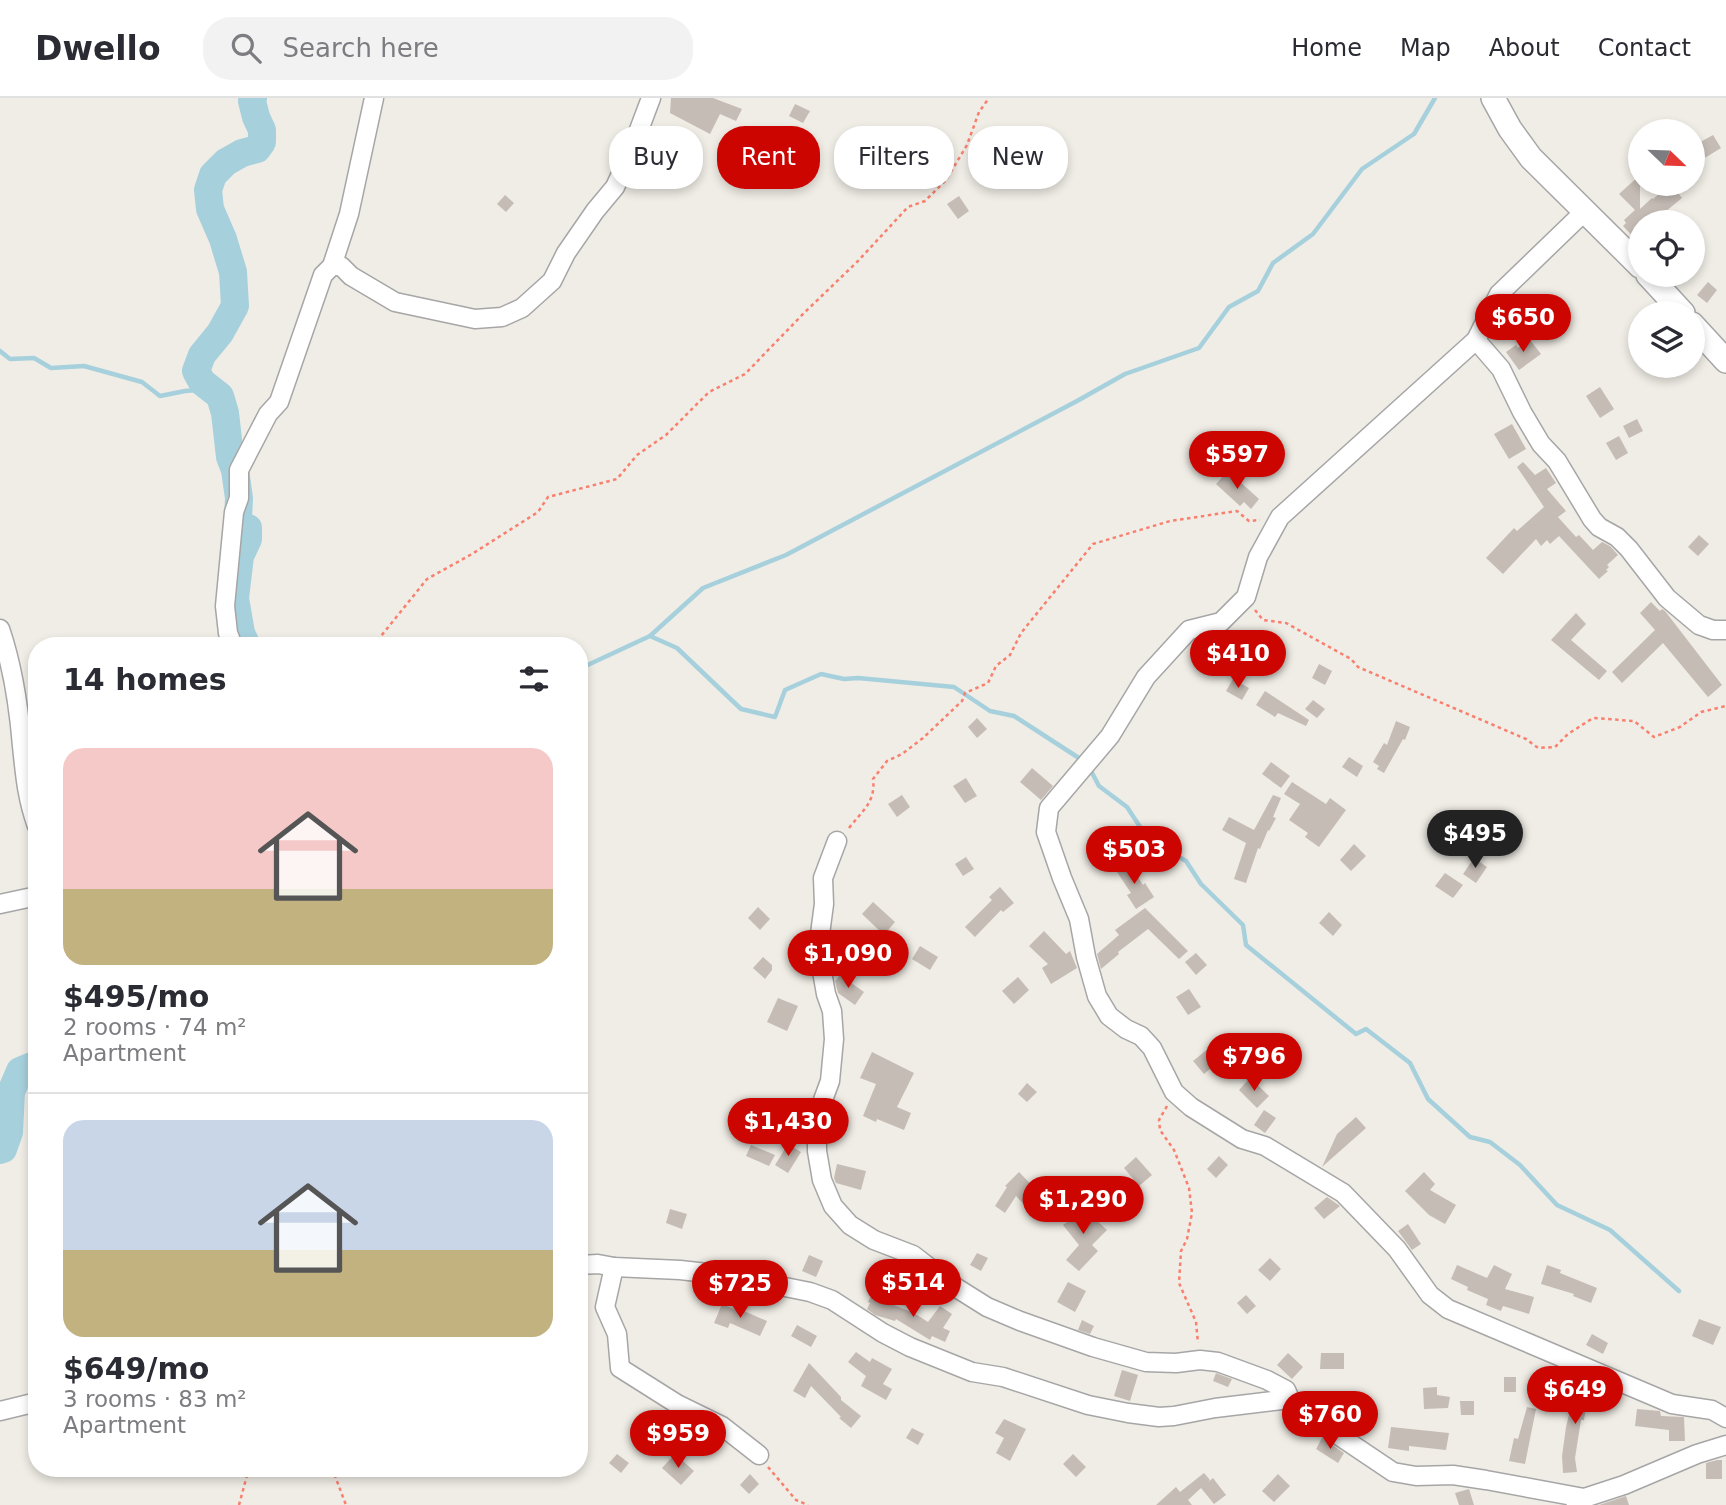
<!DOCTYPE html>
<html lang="en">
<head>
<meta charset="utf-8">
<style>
	:root { --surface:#fff; --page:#f2f2f3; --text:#2b2b33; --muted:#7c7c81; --line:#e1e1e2; --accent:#cd0501 }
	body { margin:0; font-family:"DejaVu Sans",sans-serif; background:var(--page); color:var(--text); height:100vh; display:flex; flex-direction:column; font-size:26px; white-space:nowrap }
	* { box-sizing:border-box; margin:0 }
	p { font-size:23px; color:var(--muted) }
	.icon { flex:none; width:38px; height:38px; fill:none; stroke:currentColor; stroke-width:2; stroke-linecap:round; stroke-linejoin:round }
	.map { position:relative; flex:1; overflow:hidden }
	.side { position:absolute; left:28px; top:539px; width:560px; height:840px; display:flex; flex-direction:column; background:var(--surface); border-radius:28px; box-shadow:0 4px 10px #0003 }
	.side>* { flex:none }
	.hud { position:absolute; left:609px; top:28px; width:665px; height:63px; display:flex; gap:14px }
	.needle { width:46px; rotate:113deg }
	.fabs { position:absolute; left:1628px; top:21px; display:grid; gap:14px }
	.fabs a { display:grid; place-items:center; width:77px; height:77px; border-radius:50%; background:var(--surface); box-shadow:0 4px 10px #0003; font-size:35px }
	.price { position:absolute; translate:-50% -60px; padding:0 16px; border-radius:24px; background:var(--accent); color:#fff; font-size:23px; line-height:46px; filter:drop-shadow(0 2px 4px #0008) }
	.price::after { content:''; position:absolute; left:50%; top:42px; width:21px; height:16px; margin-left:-10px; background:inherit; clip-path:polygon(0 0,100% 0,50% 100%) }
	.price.active { background:#222; color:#fff }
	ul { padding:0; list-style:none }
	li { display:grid; align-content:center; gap:14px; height:371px; padding:0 35px }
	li+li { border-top:2px solid var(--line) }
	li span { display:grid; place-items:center; height:217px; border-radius:21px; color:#555 }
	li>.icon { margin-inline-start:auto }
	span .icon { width:126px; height:126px; fill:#fffc; stroke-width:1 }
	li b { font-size:30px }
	h2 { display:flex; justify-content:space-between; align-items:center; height:84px; padding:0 35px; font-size:30px }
	.pill { padding:0 24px; border-radius:28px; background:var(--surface); box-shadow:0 4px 10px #0003; font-size:24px; line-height:63px }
	.pill.active { background:var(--accent); color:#fff }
	header { display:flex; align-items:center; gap:42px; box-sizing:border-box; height:98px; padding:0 35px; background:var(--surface); border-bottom:2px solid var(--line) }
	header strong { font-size:33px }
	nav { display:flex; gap:38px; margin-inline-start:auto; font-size:24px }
	.search { width:490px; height:63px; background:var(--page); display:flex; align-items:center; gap:18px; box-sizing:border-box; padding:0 24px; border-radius:28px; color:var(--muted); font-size:26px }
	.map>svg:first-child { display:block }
</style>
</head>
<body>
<header>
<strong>Dwello</strong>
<div class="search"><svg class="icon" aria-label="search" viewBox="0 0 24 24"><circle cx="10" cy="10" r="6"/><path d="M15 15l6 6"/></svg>Search here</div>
<nav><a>Home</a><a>Map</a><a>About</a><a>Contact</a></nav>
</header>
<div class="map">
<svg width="1726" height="1407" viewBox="0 0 1726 1407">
	<rect width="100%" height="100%" fill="#f0ede6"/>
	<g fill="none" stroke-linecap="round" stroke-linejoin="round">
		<!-- stream -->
		<g stroke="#a7d0dd" stroke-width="4.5">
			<polyline points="0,253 10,261 34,260 51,270 84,268 142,284 160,298 185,293 211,291"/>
			<polyline points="650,538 677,550 741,611 775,619 785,592 821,576 844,581 858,580 954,589 990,613 1014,618 1082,662"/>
			<polyline points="579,571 650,538 703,490 786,457 1077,303 1125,276 1199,250 1229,209 1258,193 1273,165 1313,136 1362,71 1414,36 1435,0"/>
			<polyline points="1090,671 1099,688 1127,709 1148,741 1186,763 1201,786 1243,827 1246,847 1356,936 1366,931 1410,965 1428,1001 1470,1039 1490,1044 1520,1067 1557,1107 1610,1132 1679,1193"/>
		</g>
		<!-- river -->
		<g stroke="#a7d0dd" stroke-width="28">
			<polyline points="247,548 241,535 235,500 240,458 248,441 248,430 243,428 238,421 239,400 235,372 230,359 225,315 220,298 202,284 196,273 202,257 220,235 235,208 233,174 223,141 210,111 208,92 213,77 226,64 242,55 257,51 262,44 262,32 256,19 252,3 253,0"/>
			<polyline points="0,1052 3,1051 9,1034 11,994 20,973 37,966"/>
		</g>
	</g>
	<!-- building -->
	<g fill="#c5bcb5">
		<polygon points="671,0 713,0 742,11 736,23 720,16 710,36 670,15"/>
		<polygon points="795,6 810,13 803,25 789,18"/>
		<polygon points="755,30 768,38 761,51 747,43"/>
		<polygon points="1713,37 1721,50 1703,61 1695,47"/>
		<polygon points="796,44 808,51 801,62 789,54"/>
		<polygon points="1640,77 1640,111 1652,100 1653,101 1671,86 1682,100 1665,114 1666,115 1656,124 1640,124 1640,146 1623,128 1626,125 1624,122 1635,112 1619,96"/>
		<polygon points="505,97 514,105 506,114 497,106"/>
		<polygon points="959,98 969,113 958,121 947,106"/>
		<polygon points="1708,184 1717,192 1707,205 1697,197"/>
		<polygon points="1530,242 1541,256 1519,272 1506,254 1516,247 1518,250"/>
		<polygon points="1600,289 1614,311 1600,320 1586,298"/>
		<polygon points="1637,321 1643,333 1629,340 1623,328"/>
		<polygon points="1512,326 1526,351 1509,361 1494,336"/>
		<polygon points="1619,338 1628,355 1616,362 1606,345"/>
		<polygon points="1523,364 1535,377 1546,370 1556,385 1547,391 1566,413 1558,419 1576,439 1579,437 1593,452 1602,444 1610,448 1618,457 1607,467 1609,469 1606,472 1608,473 1599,481 1559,438 1550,446 1547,442 1541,448 1536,441 1503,476 1486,460 1514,430 1517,433 1544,409 1517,369"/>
		<polygon points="1228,373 1259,401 1251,411 1244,404 1240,408 1216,386"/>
		<polygon points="1699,437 1709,446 1698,458 1688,449"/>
		<polygon points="1651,504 1660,513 1662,511 1665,513 1722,587 1708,599 1663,545 1622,585 1612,574 1655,532 1640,515"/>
		<polygon points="1576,515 1586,526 1571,542 1607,573 1599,582 1551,542"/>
		<polygon points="1319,566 1332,573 1325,587 1312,580"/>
		<polygon points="1233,581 1249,590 1242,602 1226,593"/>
		<polygon points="1265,593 1309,622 1306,628 1278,615 1275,619 1256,607"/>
		<polygon points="1313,602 1325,611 1317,620 1305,611"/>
		<polygon points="977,620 987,631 977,640 968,629"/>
		<polygon points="1396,623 1410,629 1405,642 1403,641 1384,675 1377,671 1379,668 1373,664 1384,645 1387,647"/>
		<polygon points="1349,659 1363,668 1357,679 1342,669"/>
		<polygon points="1271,664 1290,678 1281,690 1262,676"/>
		<polygon points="1032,670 1053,688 1041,702 1020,684"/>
		<polygon points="966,680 977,698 965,705 953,688"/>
		<polygon points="1292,684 1326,706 1330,700 1346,712 1319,749 1305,739 1308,735 1289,722 1300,706 1284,696"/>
		<polygon points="902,697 910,709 897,719 888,706"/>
		<polygon points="1273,697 1281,700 1273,719 1276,720 1269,733 1268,732 1260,751 1258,750 1246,785 1234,781 1246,745 1222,732 1229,719 1254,732"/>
		<polygon points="1354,746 1366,758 1351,773 1340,762"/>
		<polygon points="966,759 974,771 963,778 955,766"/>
		<polygon points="1474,760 1487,769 1476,785 1463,776"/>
		<polygon points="1127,763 1143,787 1145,785 1154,799 1136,811 1127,797 1131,795 1115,771"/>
		<polygon points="1445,775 1463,787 1453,800 1435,788"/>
		<polygon points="1000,789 1014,805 1003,814 1001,812 975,839 965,829 992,802 989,799"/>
		<polygon points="873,804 895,824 884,837 862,816"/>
		<polygon points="758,809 770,821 760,832 748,820"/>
		<polygon points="1145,810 1188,853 1179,861 1148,831 1118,854 1119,856 1101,871 1097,856 1119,837 1115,832"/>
		<polygon points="1329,814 1342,827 1333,838 1319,825"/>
		<polygon points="1044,833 1066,856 1070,853 1077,870 1051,886 1042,870 1048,866 1029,848"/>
		<polygon points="920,848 938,859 930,872 912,861"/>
		<polygon points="1196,855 1207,867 1196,877 1185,864"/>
		<polygon points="763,859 772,867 772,872 765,881 753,870"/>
		<polygon points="840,877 864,894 855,907 838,895 835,883"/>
		<polygon points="1018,879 1029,892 1014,906 1002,893"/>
		<polygon points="1189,891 1201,909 1188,917 1176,899"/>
		<polygon points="778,900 798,908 787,933 767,924"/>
		<polygon points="1209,950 1219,963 1204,976 1193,963"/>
		<polygon points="1232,952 1239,965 1226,972 1219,958"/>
		<polygon points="872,954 914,975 897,1009 911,1015 904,1032 877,1021 876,1024 863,1018 876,986 860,980"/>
		<polygon points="1250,980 1269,998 1257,1010 1239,992"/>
		<polygon points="1027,985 1037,994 1027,1004 1018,996"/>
		<polygon points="1264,1012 1276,1020 1265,1035 1254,1027"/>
		<polygon points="1356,1019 1366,1030 1322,1069 1337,1036"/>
		<polygon points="788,1046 801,1054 788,1075 775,1067"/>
		<polygon points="751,1047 775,1057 769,1068 746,1058"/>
		<polygon points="1219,1058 1228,1067 1216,1080 1207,1071"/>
		<polygon points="1136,1059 1152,1077 1139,1088 1124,1070"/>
		<polygon points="837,1066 866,1073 861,1092 836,1085 834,1080"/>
		<polygon points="1019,1074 1043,1099 1030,1113 1016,1098 1005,1115 995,1108 1007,1089 1005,1088"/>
		<polygon points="1424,1074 1435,1086 1430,1092 1456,1107 1445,1126 1429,1117 1405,1093"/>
		<polygon points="1327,1099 1340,1108 1324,1121 1314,1110"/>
		<polygon points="1079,1106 1107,1132 1092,1147 1098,1153 1079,1173 1066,1162 1079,1147 1063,1127 1073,1120 1067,1116"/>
		<polygon points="670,1111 687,1116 682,1131 666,1125"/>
		<polygon points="1408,1126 1421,1146 1412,1152 1398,1133"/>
		<polygon points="977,1155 988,1160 981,1173 970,1167"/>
		<polygon points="809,1157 823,1163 816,1179 802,1173"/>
		<polygon points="1270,1160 1281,1171 1270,1183 1258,1172"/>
		<polygon points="1457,1167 1487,1180 1494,1167 1512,1176 1505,1191 1534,1199 1529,1216 1503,1208 1501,1213 1486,1207 1488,1201 1467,1192 1468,1189 1451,1181"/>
		<polygon points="1547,1167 1561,1172 1560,1175 1597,1190 1591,1205 1573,1198 1574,1196 1541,1186"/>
		<polygon points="1068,1184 1086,1193 1075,1214 1057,1204"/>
		<polygon points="1246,1197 1256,1208 1247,1216 1237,1205"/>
		<polygon points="871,1198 914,1215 928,1224 940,1208 952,1216 943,1230 950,1233 945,1244 932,1238 930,1242 896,1221 895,1223 875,1217 867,1211 870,1205 868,1204"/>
		<polygon points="722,1206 743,1215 744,1213 767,1223 760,1238 730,1225 728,1230 714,1225"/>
		<polygon points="1699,1221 1721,1229 1713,1247 1692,1238"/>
		<polygon points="1082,1222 1094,1228 1090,1236 1078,1232"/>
		<polygon points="797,1227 817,1238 811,1249 791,1238"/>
		<polygon points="1592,1236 1608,1245 1603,1256 1586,1247"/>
		<polygon points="856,1254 870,1264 872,1260 892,1271 883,1286 892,1291 886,1302 861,1288 866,1278 848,1264"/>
		<polygon points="1288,1255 1303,1269 1292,1281 1277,1267"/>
		<polygon points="1321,1255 1344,1255 1344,1271 1320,1271"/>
		<polygon points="809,1265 841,1299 841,1302 861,1318 851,1330 839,1320 841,1319 811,1288 805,1300 793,1293"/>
		<polygon points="1122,1272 1138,1277 1130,1303 1114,1298"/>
		<polygon points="1216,1275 1232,1281 1228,1289 1213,1283"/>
		<rect x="1504" y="1279" width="12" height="15"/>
		<polygon points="1578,1280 1590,1284 1584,1322 1581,1322 1575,1360 1577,1374 1563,1375 1562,1358 1566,1329"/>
		<polygon points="1437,1289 1437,1297 1450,1299 1448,1310 1424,1311 1423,1290"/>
		<polygon points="1460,1303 1474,1303 1474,1317 1461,1317"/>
		<polygon points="1527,1309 1536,1311 1525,1366 1509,1363 1514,1340 1518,1341"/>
		<polygon points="1637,1311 1660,1313 1661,1318 1684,1319 1685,1343 1669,1343 1669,1332 1635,1328"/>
		<polygon points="1004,1321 1026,1331 1010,1363 996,1355 1004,1340 995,1335"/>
		<polygon points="1391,1329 1449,1335 1446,1352 1409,1348 1409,1353 1388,1350"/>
		<polygon points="912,1330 924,1336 918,1347 906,1340"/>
		<polygon points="1322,1340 1344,1355 1338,1365 1316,1351"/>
		<polygon points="617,1356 629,1365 621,1375 609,1365"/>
		<polygon points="675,1356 694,1373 681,1387 662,1370"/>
		<polygon points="1073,1356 1086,1369 1076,1379 1063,1366"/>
		<polygon points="1717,1362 1722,1362 1722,1381 1706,1381 1706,1365"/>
		<polygon points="1204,1375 1210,1382 1207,1385 1213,1380 1226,1397 1214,1406 1201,1390 1188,1402 1192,1407 1156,1407 1176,1389 1180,1394"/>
		<polygon points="750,1376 759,1386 749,1396 740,1387"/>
		<polygon points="1278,1376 1290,1388 1274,1404 1262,1393"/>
		<polygon points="1469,1391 1474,1407 1459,1407 1455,1395"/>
		<polygon points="1626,1398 1629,1407 1599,1407"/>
	</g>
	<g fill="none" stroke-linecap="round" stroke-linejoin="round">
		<defs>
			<g id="minor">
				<polyline points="1585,113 1499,196 1476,242 1280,419 1258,459 1246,499 1221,524 1189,532 1146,579 1110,638 1049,710 1046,734 1062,780 1079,821 1086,859 1097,898 1109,918 1126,931 1141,938 1152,950 1174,994 1191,1009 1242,1041 1265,1048 1343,1095 1397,1151 1430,1197 1448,1211 1672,1306 1712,1312 1726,1320"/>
				<polyline points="332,168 349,116 374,0"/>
				<polyline points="1476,242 1501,271 1522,314 1541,346 1557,363 1592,421 1599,429 1617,439 1629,451 1667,500 1699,527 1713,532 1726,532"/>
				<path d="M0,531c12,35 19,80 22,117 3,29 5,53 15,80"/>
				<polyline points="233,548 228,535 225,508 234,414 239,400 239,372 268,316 279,304 323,177 332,168 341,168 351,178 395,204 475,221 502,219 522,210 552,183 566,155 595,113 615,89 628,61 651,0"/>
				<polyline points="837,743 823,780 824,806 818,851 826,896 832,913 834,941 830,983 823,1002 817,1025 817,1053 822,1082 833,1108 850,1127 874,1142 913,1157 952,1187 987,1209 1020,1223 1093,1249 1146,1264 1176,1265 1200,1262 1218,1264 1267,1282 1286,1292 1290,1301 1323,1327 1393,1374 1416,1378 1453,1377 1486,1382 1584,1400"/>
				<polyline points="0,806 37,798"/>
				<polyline points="579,1167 598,1166 614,1169 680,1172 725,1177 810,1194 832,1202 883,1235 910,1249 972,1274 1003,1279 1088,1307 1128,1315 1159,1319 1174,1318 1215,1310 1290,1301"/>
				<polyline points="614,1169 605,1209 617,1236 620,1270 677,1306 722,1328 759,1357"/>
				<polyline points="0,1313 37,1304"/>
				<polyline points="1575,1403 1624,1387 1697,1356 1726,1347"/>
			</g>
			<g id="tertiary">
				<polyline points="1493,0 1510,31 1531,60 1640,168"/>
				<polyline points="1648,177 1683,215"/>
				<polyline points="1692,226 1726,263"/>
			</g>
		</defs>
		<!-- minor casing -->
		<use href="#minor" stroke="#a6a6a6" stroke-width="21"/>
		<!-- tertiary casing -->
		<use href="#tertiary" stroke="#a6a6a6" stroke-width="26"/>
		<!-- path -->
		<g stroke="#f97f6e" stroke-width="2.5" stroke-dasharray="3.5 3.5" stroke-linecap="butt">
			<polyline points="1255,512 1263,522 1286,525 1351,561 1358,569 1526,641 1538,650 1555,649 1568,636 1593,620 1634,623 1654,639 1680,629 1701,614 1726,608"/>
			<polyline points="373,548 427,481 472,456 538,414 548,399 617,381 637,357 666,337 709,294 745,276 804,215 858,163 908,109 925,103 946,82 967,47 979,14 989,0"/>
			<path d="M849,730c13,-17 27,-26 24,-49l14,-18 15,-7 21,-16 39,-37 3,-8 23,-10 8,-17 14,-11 11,-22 72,-89 77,-23 67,-10 12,10 11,-1"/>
			<polyline points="1167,1008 1159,1022 1160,1032 1174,1052 1189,1090 1192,1115 1187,1141 1181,1153 1179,1185 1196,1224 1198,1245"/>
			<polyline points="768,1369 796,1402 808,1407"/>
			<polyline points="332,1370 346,1407"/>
			<polyline points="239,1407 249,1370"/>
		</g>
		<!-- minor -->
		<use href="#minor" stroke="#fff" stroke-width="18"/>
		<!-- tertiary -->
		<use href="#tertiary" stroke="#fff" stroke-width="23"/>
	</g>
</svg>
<div class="fabs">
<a><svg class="needle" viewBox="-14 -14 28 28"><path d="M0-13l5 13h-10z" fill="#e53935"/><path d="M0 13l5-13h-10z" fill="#7c7c81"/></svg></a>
<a><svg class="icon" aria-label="locate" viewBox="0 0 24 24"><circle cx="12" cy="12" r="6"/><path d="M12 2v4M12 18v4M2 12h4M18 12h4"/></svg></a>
<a><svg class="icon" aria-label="layers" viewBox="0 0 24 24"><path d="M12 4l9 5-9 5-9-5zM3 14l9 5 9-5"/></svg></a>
</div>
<b class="price" style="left:1523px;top:256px">$650</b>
<b class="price" style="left:1237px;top:393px">$597</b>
<b class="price" style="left:1238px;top:592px">$410</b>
<b class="price active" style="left:1475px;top:772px">$495</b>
<b class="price" style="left:1134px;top:788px">$503</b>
<b class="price" style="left:848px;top:892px">$1,090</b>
<b class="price" style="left:1254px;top:995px">$796</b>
<b class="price" style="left:788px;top:1060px">$1,430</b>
<b class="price" style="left:1083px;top:1138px">$1,290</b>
<b class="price" style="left:913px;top:1221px">$514</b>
<b class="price" style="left:740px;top:1222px">$725</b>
<b class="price" style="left:1575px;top:1328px">$649</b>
<b class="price" style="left:1330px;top:1353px">$760</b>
<b class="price" style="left:678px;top:1372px">$959</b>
<div class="hud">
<a class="pill">Buy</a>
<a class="pill active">Rent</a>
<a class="pill">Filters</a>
<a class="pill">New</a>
</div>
<section class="side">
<h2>14 homes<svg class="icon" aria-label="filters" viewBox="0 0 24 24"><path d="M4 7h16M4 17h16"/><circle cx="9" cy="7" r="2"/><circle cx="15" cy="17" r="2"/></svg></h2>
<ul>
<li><span style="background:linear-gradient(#f6c9c9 65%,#c2b280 0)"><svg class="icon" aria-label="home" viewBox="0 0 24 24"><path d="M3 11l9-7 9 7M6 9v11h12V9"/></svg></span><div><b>$495/mo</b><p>2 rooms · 74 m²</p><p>Apartment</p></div></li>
<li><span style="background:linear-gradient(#c9d6e8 60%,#c2b280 0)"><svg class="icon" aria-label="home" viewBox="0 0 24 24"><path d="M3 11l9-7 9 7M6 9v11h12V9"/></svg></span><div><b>$649/mo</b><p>3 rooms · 83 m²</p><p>Apartment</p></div></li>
</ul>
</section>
</div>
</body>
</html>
